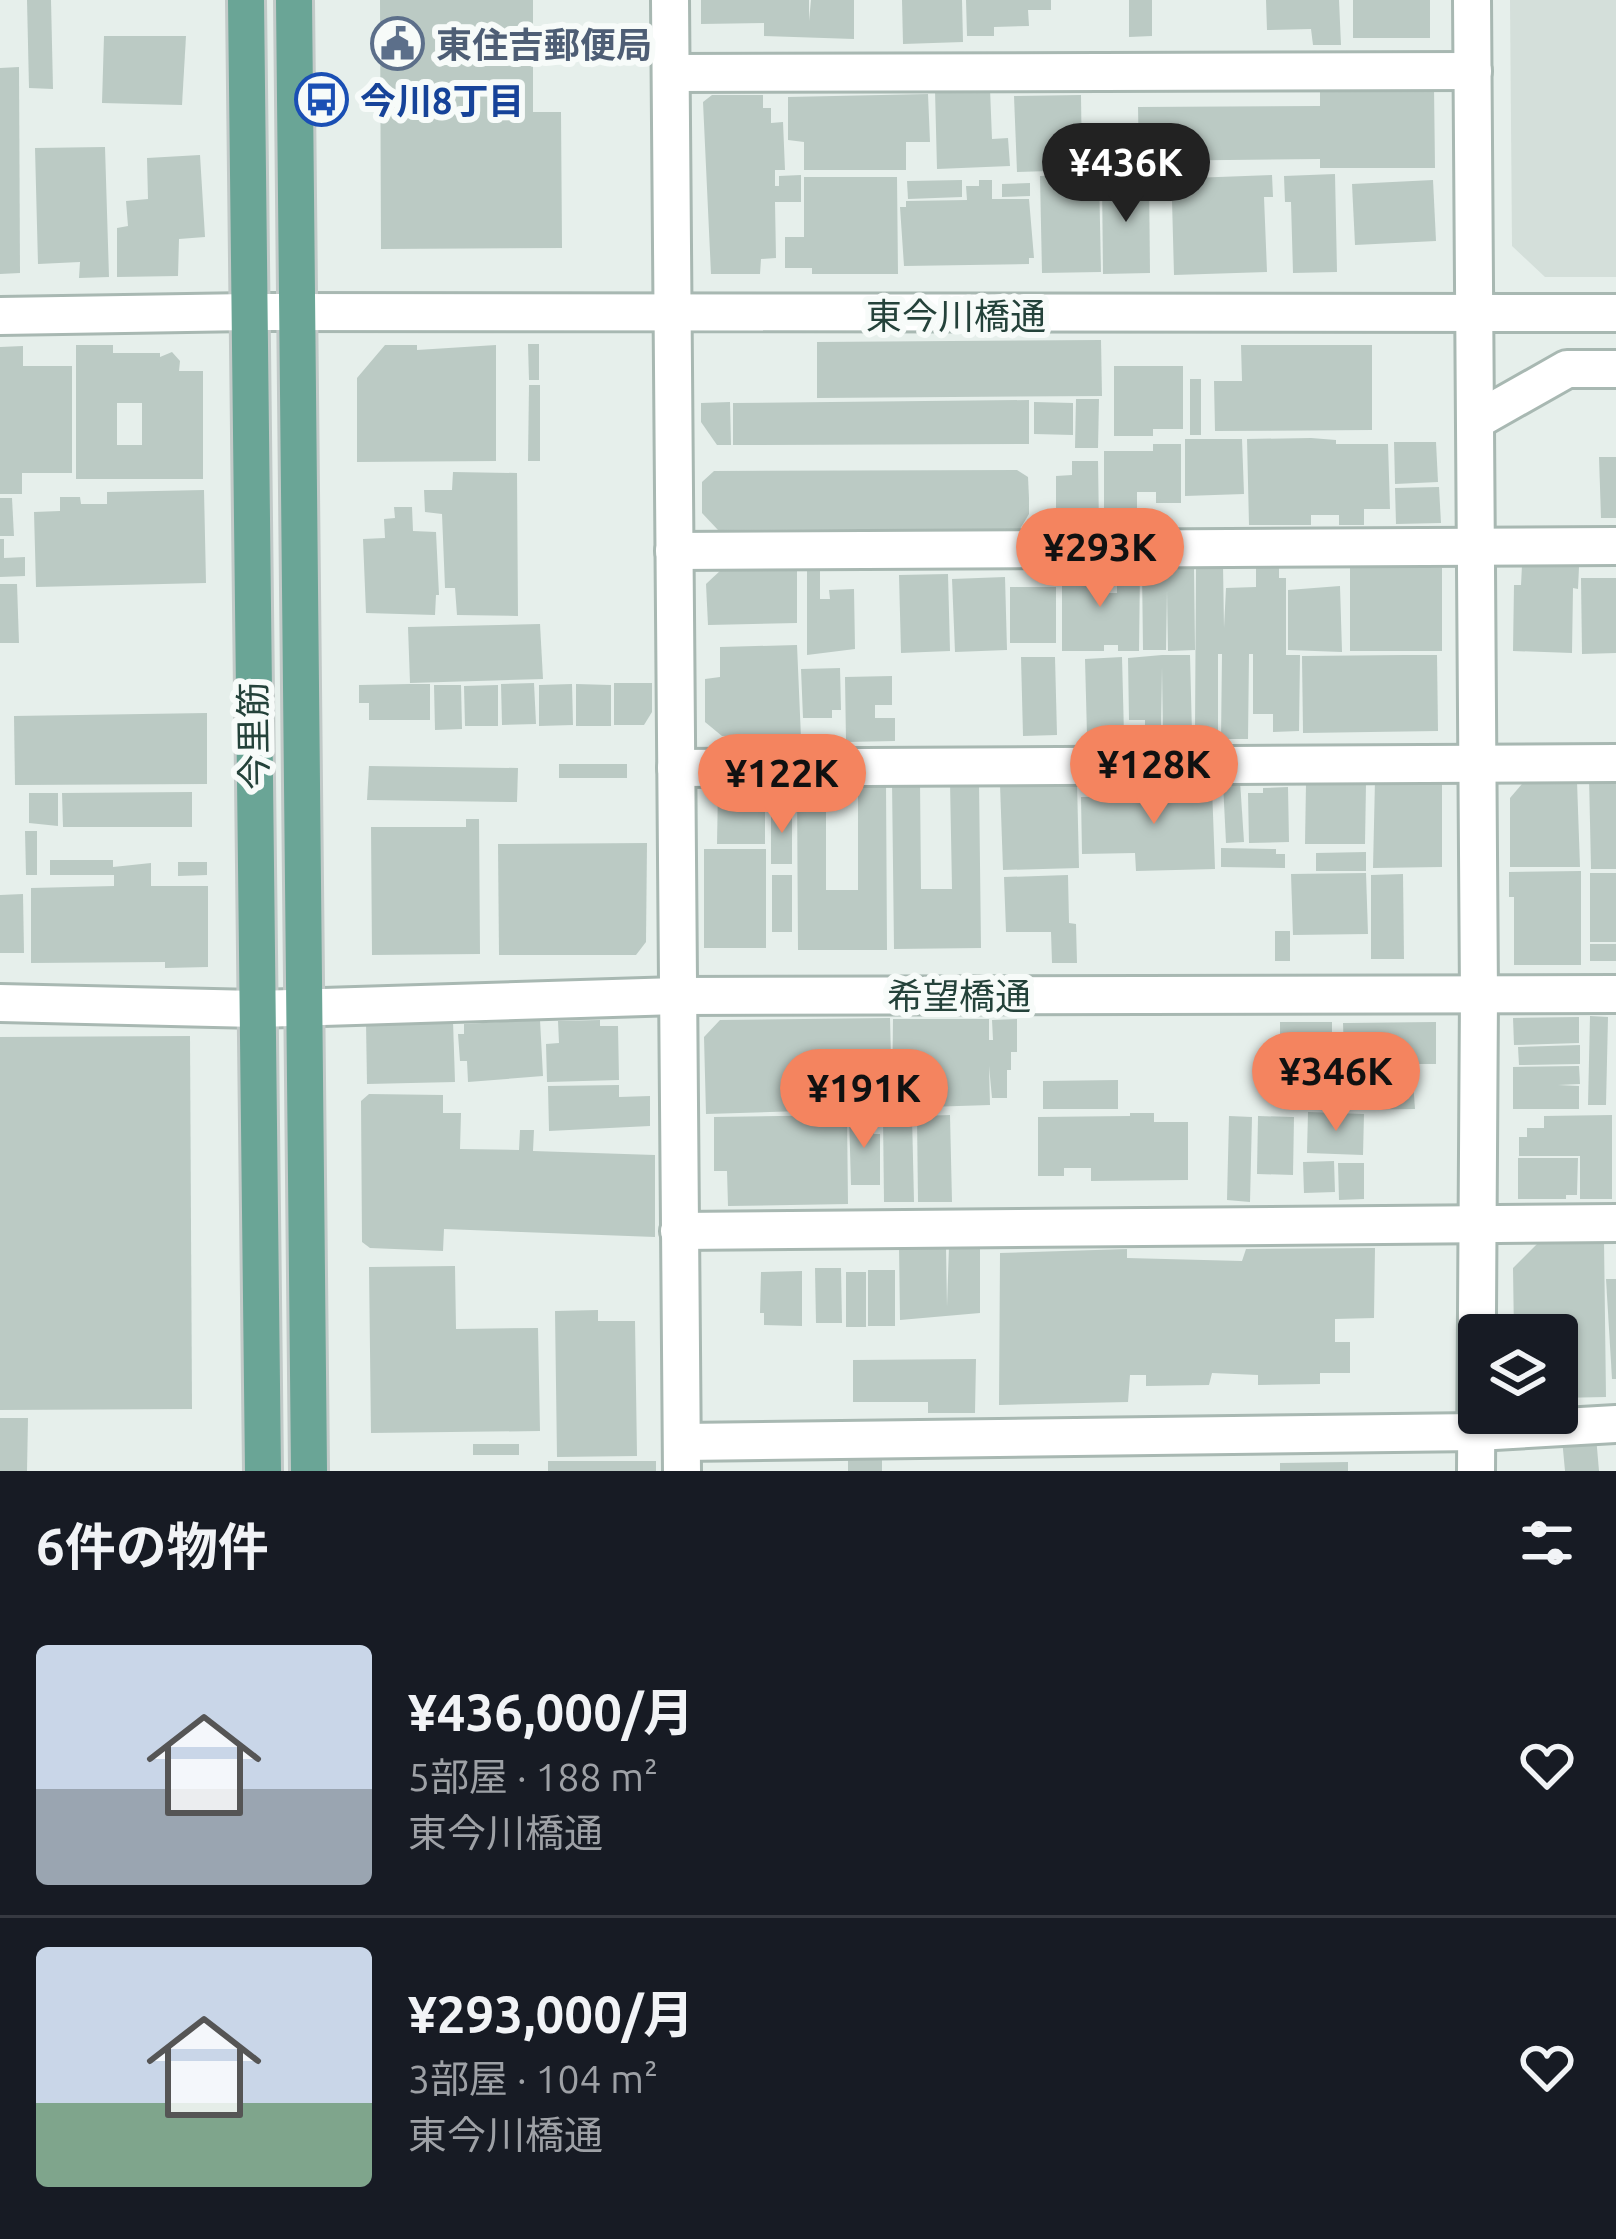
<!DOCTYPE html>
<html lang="ja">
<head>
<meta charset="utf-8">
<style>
	:root { --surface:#171b24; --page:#20242c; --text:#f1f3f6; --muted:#9ea1a6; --line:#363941; --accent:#f4845f }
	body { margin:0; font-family:Ubuntu,"Noto Sans JP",sans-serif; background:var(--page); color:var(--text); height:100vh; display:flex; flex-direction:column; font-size:45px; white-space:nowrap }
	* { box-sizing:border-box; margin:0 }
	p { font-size:39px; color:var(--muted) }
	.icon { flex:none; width:66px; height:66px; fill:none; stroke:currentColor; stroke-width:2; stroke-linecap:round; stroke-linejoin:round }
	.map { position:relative; height:1471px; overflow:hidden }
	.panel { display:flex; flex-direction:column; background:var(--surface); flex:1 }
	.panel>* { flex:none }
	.buttons { position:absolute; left:1458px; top:1314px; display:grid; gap:24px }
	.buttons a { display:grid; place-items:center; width:120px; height:120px; border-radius:12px; background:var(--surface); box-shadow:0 3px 9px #0004; font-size:60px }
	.price { position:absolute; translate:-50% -102px; padding:0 27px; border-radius:42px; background:var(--accent); color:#111; font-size:39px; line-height:78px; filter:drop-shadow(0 3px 6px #0008) }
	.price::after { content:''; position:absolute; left:50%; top:72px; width:36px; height:27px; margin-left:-18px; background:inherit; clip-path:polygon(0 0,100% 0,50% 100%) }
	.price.selected { background:#222; color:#fff }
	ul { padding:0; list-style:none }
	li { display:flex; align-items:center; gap:36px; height:300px; padding:0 36px }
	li+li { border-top:3px solid var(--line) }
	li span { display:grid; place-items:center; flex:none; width:336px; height:240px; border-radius:12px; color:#555 }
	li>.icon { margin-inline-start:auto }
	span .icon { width:144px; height:144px; fill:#fffc; stroke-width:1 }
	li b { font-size:51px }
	h2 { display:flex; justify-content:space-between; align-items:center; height:144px; padding:0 36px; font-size:51px }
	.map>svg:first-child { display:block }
</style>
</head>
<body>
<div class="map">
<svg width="1616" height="1471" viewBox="0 0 1616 1471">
	<rect width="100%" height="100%" fill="#e6efeb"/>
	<!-- built -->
	<polygon fill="#d4dfda" points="1510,0 1616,0 1616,277 1545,277 1512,246"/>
	<!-- building -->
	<g fill="#bbcac4" fill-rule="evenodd">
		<polygon points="27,0 51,0 53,89 29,88"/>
		<polygon points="380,0 533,0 533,112 561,112 562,248 381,249"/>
		<polygon points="701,0 809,0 809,21 811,0 854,0 854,39 764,36 764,23 701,24"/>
		<polygon points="902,0 962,0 963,42 903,44"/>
		<polygon points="966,0 1051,0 1051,10 1028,10 1029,26 994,27 994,36 967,36"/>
		<polygon points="1129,0 1152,0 1152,36 1129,37"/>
		<polygon points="1266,0 1339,0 1341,45 1313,45 1311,29 1267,30"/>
		<rect x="1353" y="0" width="77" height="38"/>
		<polygon points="104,36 186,36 182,105 102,103"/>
		<polygon points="19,67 20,273 0,274 0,68"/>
		<polygon points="1434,87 1435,168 1320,168 1320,159 1139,161 1138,107 1320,106 1320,88"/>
		<polygon points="990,89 992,139 1008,138 1010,166 937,169 935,90"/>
		<polygon points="928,94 930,142 906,142 906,170 804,170 804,142 788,140 788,97"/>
		<polygon points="712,95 763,95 763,108 771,108 771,123 783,122 785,170 775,170 775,186 779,186 779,176 801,175 801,202 775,202 776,258 761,259 760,274 711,274 703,102"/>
		<polygon points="1081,95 1082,170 1017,172 1014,96"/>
		<polygon points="105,147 109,277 79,278 80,262 38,264 35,148"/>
		<polygon points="200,155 205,237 179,239 178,276 117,277 117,228 128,226 126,201 148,199 147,158"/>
		<polygon points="1099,174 1101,272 1042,273 1040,176"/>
		<polygon points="1335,174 1337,272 1293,273 1291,202 1285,202 1284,176"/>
		<polygon points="1272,175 1273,197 1264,197 1267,272 1174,275 1172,200 1171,195 1166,195 1165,179"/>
		<polygon points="804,177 897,177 898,274 812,274 812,268 785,268 785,237 804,237"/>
		<polygon points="1149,177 1150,273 1103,274 1102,178"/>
		<polygon points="962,180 962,197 908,199 907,181"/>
		<polygon points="979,180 992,180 992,199 1029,199 1034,258 1029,258 1029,264 904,266 900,207 906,207 906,201 967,200 966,186 979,186"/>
		<polygon points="1433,180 1436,241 1355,245 1352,184"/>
		<polygon points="1030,183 1030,196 1002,197 1002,184"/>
		<polygon points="1101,340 1102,396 817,398 817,342"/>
		<polygon points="528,344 539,344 539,380 529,380"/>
		<path d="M76,345h37v8h47v4l12,-5 8,9 -1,10h24v108h-127zM117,403h25v42h-25z"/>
		<polygon points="385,345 417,345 417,350 496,345 496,461 357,462 357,378"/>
		<polygon points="1241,345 1372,345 1372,430 1215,431 1214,381 1242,381"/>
		<polygon points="23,346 23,366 72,366 72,473 22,473 22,494 0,494 0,347"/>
		<polygon points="1114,366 1183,366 1183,429 1153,429 1153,436 1114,436"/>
		<rect x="1190" y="379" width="11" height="56"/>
		<polygon points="529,385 540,385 540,461 528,461"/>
		<polygon points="1076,399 1099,399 1098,448 1075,448"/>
		<polygon points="1029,400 1029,444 733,445 733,403"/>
		<polygon points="730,402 731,445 717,445 701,422 701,403"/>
		<polygon points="1034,402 1073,403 1073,435 1034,434"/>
		<polygon points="1311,438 1336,440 1336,444 1388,444 1390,509 1364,509 1364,525 1339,525 1339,515 1311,515 1311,525 1249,525 1247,439"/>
		<polygon points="1185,439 1242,439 1244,494 1185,496"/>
		<polygon points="1394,442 1436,442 1438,482 1395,484"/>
		<polygon points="1153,444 1181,444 1181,503 1156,503 1156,492 1137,492 1137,511 1104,511 1104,451 1153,451"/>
		<polygon points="1599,457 1616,457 1616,518 1601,518"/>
		<polygon points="1072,461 1098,461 1099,526 1066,526 1056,520 1056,476 1072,475"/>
		<polygon points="1017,470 1028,477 1029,498 1029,514 1020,529 718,530 702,513 702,482 714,471"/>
		<polygon points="453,472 517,473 518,616 457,615 455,588 445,588 442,514 425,512 424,490 452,490"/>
		<polygon points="1439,487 1441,523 1396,524 1395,488"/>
		<polygon points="204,490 206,583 36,587 34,512 60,511 60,497 80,497 81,504 107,504 107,492"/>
		<polygon points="0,498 12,498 14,536 0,536"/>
		<polygon points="394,507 412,507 413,531 436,532 439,595 436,595 435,615 366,613 363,539 385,538 384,519 395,518"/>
		<polygon points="0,539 4,539 4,558 25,557 25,576 0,577"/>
		<polygon points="1167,565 1194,565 1195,650 1168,651 1167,590 1166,650 1143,650 1142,569 1167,569"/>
		<polygon points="1223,565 1224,628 1226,588 1256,587 1256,567 1279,567 1279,578 1286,578 1286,655 1300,655 1299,731 1273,732 1273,714 1253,714 1253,654 1249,654 1248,739 1221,739 1222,654 1218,654 1218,731 1195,731 1196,566"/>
		<polygon points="1522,565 1579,567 1578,589 1573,588 1572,653 1513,651 1514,585 1521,585"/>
		<polygon points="1062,567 1104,567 1104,593 1117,593 1117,569 1140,569 1139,651 1118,651 1118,645 1104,645 1104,651 1062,651"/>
		<rect x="1350" y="568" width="92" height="83"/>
		<polygon points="722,569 797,569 797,623 708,625 706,584"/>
		<polygon points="807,569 820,569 820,599 830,599 829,590 854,589 855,649 807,655"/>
		<polygon points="948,574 950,651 901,653 899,575"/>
		<polygon points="1005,577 1007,650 955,652 952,579"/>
		<polygon points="1581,578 1616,578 1616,653 1582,654"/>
		<polygon points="0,584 17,584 19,643 0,643"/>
		<polygon points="1340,586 1342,652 1288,650 1288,590"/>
		<rect x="1010" y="587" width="46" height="56"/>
		<polygon points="540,624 543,679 410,683 408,627"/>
		<polygon points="797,645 801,738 722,736 705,722 705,679 720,677 720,647"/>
		<polygon points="1162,655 1190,655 1192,734 1163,735 1162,667 1161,729 1145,729 1145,720 1129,720 1128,658"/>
		<polygon points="1404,655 1437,655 1438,731 1303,733 1302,656"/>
		<polygon points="1021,657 1055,657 1057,735 1023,736"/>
		<polygon points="1122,657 1124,735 1087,735 1085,659"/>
		<polygon points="840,668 841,710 832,710 832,718 803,718 801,669"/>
		<polygon points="892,676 892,705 875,705 875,718 895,718 895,741 846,742 845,677"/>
		<polygon points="534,683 536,724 502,725 501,684"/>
		<polygon points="614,683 652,683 652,712 644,725 614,725"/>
		<polygon points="410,684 430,684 430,720 369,720 369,703 359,703 359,685"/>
		<polygon points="572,684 573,725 539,726 539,685"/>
		<polygon points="576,684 611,685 611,726 576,726"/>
		<polygon points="434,685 461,685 462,729 435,730"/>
		<polygon points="498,685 498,726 465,726 464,686"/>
		<polygon points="207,713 207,784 15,785 14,716"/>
		<rect x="559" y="764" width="68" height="14"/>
		<polygon points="369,766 518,768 517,802 367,800"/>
		<polygon points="1589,776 1616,776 1616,869 1591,869"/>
		<polygon points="1527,778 1577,781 1580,867 1510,867 1510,798"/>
		<polygon points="1375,780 1442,780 1442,867 1373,868"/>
		<polygon points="892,781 920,781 921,889 952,889 950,781 979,781 981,948 894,949"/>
		<polygon points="1077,781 1079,868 1003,870 1000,784"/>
		<polygon points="1189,781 1189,787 1212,787 1215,869 1136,871 1135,853 1082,854 1081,797 1146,796 1146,782"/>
		<polygon points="1240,781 1244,842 1226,843 1223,783"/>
		<polygon points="858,783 886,783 887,950 798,950 797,785 826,784 826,890 858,890"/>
		<polygon points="1306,783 1366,783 1365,844 1305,844"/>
		<polygon points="1288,787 1289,842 1249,843 1248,793 1263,793 1263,788"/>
		<polygon points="718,789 765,789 765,844 717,844"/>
		<polygon points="192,792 192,827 63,827 62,793"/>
		<polygon points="29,793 58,793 58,826 29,823"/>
		<rect x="771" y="808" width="21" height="56"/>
		<polygon points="466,819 479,819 480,954 372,955 371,827 466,827"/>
		<polygon points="25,831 37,831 37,875 26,875"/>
		<polygon points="647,843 646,942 636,955 499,955 498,844"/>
		<polygon points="1221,848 1276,849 1276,854 1285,854 1285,868 1221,867"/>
		<rect x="704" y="849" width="62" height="99"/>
		<polygon points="1366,852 1366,871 1316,871 1316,853"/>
		<polygon points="50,860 113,860 113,867 151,863 151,886 208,886 208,967 165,968 165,962 31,963 31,888 114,886 114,875 50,875"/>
		<polygon points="178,862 207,862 207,875 178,876"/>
		<polygon points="1581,871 1581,965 1514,965 1514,897 1509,897 1509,872"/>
		<polygon points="1366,873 1368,934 1293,935 1291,874"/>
		<rect x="1590" y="873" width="26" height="69"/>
		<polygon points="1403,874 1404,959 1371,959 1371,875"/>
		<rect x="772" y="875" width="20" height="57"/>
		<polygon points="1068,875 1069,923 1076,924 1077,963 1052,963 1051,932 1006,932 1004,877"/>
		<polygon points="23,894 24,953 0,953 0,895"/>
		<rect x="1275" y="931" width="15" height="30"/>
		<rect x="1590" y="944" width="26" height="17"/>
		<polygon points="1590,1016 1608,1017 1606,1105 1588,1105"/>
		<polygon points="1579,1017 1579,1043 1514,1045 1513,1018"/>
		<polygon points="890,1018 892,1097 893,1019 989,1019 989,1040 993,1040 992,1020 1017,1019 1017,1052 1011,1052 1011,1070 1007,1070 1007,1098 992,1098 989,1066 990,1105 706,1114 704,1037 720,1020"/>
		<polygon points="540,1020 543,1076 468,1082 467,1061 460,1061 458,1034 464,1034 464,1024"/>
		<polygon points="600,1020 600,1026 618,1026 619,1080 547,1082 546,1044 559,1043 558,1021"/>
		<polygon points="453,1021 455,1082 367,1084 366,1022"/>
		<polygon points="1280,1022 1332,1022 1332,1105 1280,1104"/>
		<polygon points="1436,1022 1436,1064 1388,1064 1387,1055 1344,1055 1343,1023"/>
		<polygon points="190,1036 192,1409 0,1410 0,1037"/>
		<polygon points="1580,1045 1580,1064 1519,1065 1518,1047"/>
		<polygon points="1412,1066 1415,1109 1341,1110 1341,1068"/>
		<polygon points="1579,1066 1580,1084 1558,1085 1579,1086 1579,1109 1513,1109 1513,1067"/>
		<polygon points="1118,1080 1118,1109 1043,1109 1043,1081"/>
		<polygon points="619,1085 619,1097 650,1096 650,1126 549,1131 548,1086"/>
		<polygon points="369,1094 443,1095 443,1113 461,1113 460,1149 519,1150 520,1130 534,1130 533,1151 655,1155 655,1237 444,1229 443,1251 370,1248 362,1242 361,1101"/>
		<polygon points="1308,1112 1364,1114 1363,1155 1307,1153"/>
		<polygon points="1130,1113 1154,1113 1154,1122 1188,1122 1188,1180 1091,1181 1091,1168 1064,1168 1064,1176 1038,1176 1038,1117 1130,1116"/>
		<polygon points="847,1115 848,1204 728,1206 727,1171 714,1171 714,1117"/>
		<polygon points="849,1115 873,1115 874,1134 880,1134 880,1185 851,1185"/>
		<polygon points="950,1115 952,1202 918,1202 917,1116"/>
		<polygon points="1612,1115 1612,1199 1580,1199 1580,1156 1519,1156 1519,1137 1527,1137 1527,1128 1544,1128 1544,1116"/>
		<polygon points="883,1116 912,1116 914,1202 884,1202"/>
		<polygon points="1229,1116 1252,1117 1250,1202 1227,1200"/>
		<polygon points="1258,1116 1294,1117 1293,1175 1257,1174"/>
		<polygon points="1518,1158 1578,1158 1577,1195 1566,1195 1566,1199 1518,1199"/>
		<polygon points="1334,1161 1335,1192 1304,1193 1303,1162"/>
		<polygon points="1338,1163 1364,1163 1364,1199 1339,1200"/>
		<polygon points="1604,1240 1606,1397 1557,1398 1557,1335 1514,1335 1513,1268 1538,1243"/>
		<polygon points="899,1246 946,1246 947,1307 949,1246 980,1246 980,1313 900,1320"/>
		<polygon points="1375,1248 1374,1318 1335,1319 1335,1342 1350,1342 1350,1373 1320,1373 1320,1384 1258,1385 1258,1375 1212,1373 1209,1385 1146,1386 1146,1375 1130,1375 1128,1402 999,1405 1000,1253 1127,1249 1127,1258 1242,1261 1246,1249"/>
		<polygon points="455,1266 456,1329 538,1328 540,1431 371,1433 369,1267"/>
		<polygon points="815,1268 841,1268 842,1323 816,1323"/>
		<rect x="868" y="1270" width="27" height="56"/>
		<polygon points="802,1271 802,1326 764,1325 764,1313 760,1313 761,1272"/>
		<rect x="846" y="1272" width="20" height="55"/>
		<polygon points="1606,1279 1616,1279 1616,1379 1612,1379"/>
		<polygon points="598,1310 598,1321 635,1321 637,1456 557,1457 555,1311"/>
		<polygon points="976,1359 975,1413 928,1413 928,1402 853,1402 853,1360"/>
		<polygon points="0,1418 28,1418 27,1471 0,1471"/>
		<polygon points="1596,1436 1599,1471 1565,1471 1562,1439"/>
		<rect x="473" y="1444" width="46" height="11"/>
		<rect x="848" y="1460" width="34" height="11"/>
		<rect x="548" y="1461" width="108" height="10"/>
		<polygon points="1348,1462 1348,1471 1280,1471 1280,1463"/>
	</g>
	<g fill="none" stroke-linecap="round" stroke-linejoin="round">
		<defs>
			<g id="minor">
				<polyline points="670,0 682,1471"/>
				<polyline points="1472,0 1479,995 1476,1471"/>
				<polyline points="671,73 1473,71"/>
				<polyline points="0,316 249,312 1616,313"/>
				<polyline points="1475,421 1567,369 1616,369"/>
				<polyline points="674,551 1616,546"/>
				<polyline points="676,768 1616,763"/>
				<polyline points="0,1003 258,1009 677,996 1616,994"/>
				<polyline points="679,1231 1616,1223"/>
				<polyline points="682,1442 1477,1432 1616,1424"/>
			</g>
			<g id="major">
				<polyline points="246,0 263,1471"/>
				<polyline points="294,0 309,1471"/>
			</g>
		</defs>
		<!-- minor casing -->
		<use href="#minor" stroke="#a8b8b2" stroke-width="42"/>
		<!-- major casing -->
		<use href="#major" stroke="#c2cac8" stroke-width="42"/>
		<!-- minor -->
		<use href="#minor" stroke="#fff" stroke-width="36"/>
		<!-- major -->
		<use href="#major" stroke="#6aa596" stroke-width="36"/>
	</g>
	<!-- icons -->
	<defs>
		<symbol id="civic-ring" viewBox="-11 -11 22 22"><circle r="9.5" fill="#f7fbf9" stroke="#5c6f8a" stroke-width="1.5"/><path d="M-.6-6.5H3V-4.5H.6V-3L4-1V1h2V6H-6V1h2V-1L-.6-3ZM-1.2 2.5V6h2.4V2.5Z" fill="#5c6f8a"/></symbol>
		<symbol id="bus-ring" viewBox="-11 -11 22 22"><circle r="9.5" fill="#f7fbf9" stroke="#1a4fb4" stroke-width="1.5"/><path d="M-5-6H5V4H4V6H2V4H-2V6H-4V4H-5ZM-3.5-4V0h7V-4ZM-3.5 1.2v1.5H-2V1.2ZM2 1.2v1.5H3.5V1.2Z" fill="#1a4fb4"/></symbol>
	</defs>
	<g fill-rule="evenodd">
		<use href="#civic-ring" x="368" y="14" width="59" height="59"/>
		<use href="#bus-ring" x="292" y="70" width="59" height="59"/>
	</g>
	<g text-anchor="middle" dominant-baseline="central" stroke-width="12" stroke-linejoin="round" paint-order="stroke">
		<!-- service labels -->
		<g font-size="36" font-weight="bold" fill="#4e5e75" stroke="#f7fbf9" text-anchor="start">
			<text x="436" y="44">東住吉郵便局</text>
		</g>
		<!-- transit labels -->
		<g font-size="36" font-weight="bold" fill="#164399" stroke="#f7fbf9" text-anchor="start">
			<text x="360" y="100">今川8丁目</text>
		</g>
		<!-- street labels -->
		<g font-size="36" fill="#24423a" stroke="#f7fbf9">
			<text x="956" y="315">東今川橋通</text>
			<text transform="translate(253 736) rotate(-91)">今里筋</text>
			<text x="959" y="995">希望橋通</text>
		</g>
	</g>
</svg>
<div class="buttons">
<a><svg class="icon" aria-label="layers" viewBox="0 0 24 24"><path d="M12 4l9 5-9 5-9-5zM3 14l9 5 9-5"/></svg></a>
</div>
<b class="price selected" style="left:1126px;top:225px">¥436K</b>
<b class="price" style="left:1100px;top:610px">¥293K</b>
<b class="price" style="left:1154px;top:827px">¥128K</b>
<b class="price" style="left:782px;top:836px">¥122K</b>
<b class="price" style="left:1336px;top:1134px">¥346K</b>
<b class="price" style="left:864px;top:1151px">¥191K</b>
</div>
<section class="panel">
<h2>6件の物件<svg class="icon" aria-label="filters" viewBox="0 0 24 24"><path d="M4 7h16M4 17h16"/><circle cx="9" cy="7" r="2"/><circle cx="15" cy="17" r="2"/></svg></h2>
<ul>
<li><span style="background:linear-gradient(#c9d6e8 60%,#9aa5b1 0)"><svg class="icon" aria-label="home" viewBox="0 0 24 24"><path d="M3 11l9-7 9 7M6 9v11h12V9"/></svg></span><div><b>¥436,000/月</b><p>5部屋 · 188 m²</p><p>東今川橋通</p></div><svg class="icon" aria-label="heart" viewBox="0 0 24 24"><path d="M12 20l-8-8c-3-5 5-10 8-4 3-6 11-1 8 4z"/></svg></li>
<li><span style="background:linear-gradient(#c9d6e8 65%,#7fa58c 0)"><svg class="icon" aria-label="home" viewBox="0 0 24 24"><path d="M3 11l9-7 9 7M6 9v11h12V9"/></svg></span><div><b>¥293,000/月</b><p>3部屋 · 104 m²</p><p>東今川橋通</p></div><svg class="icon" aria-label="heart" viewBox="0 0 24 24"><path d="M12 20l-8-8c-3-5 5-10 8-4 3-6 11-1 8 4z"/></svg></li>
</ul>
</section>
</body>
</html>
